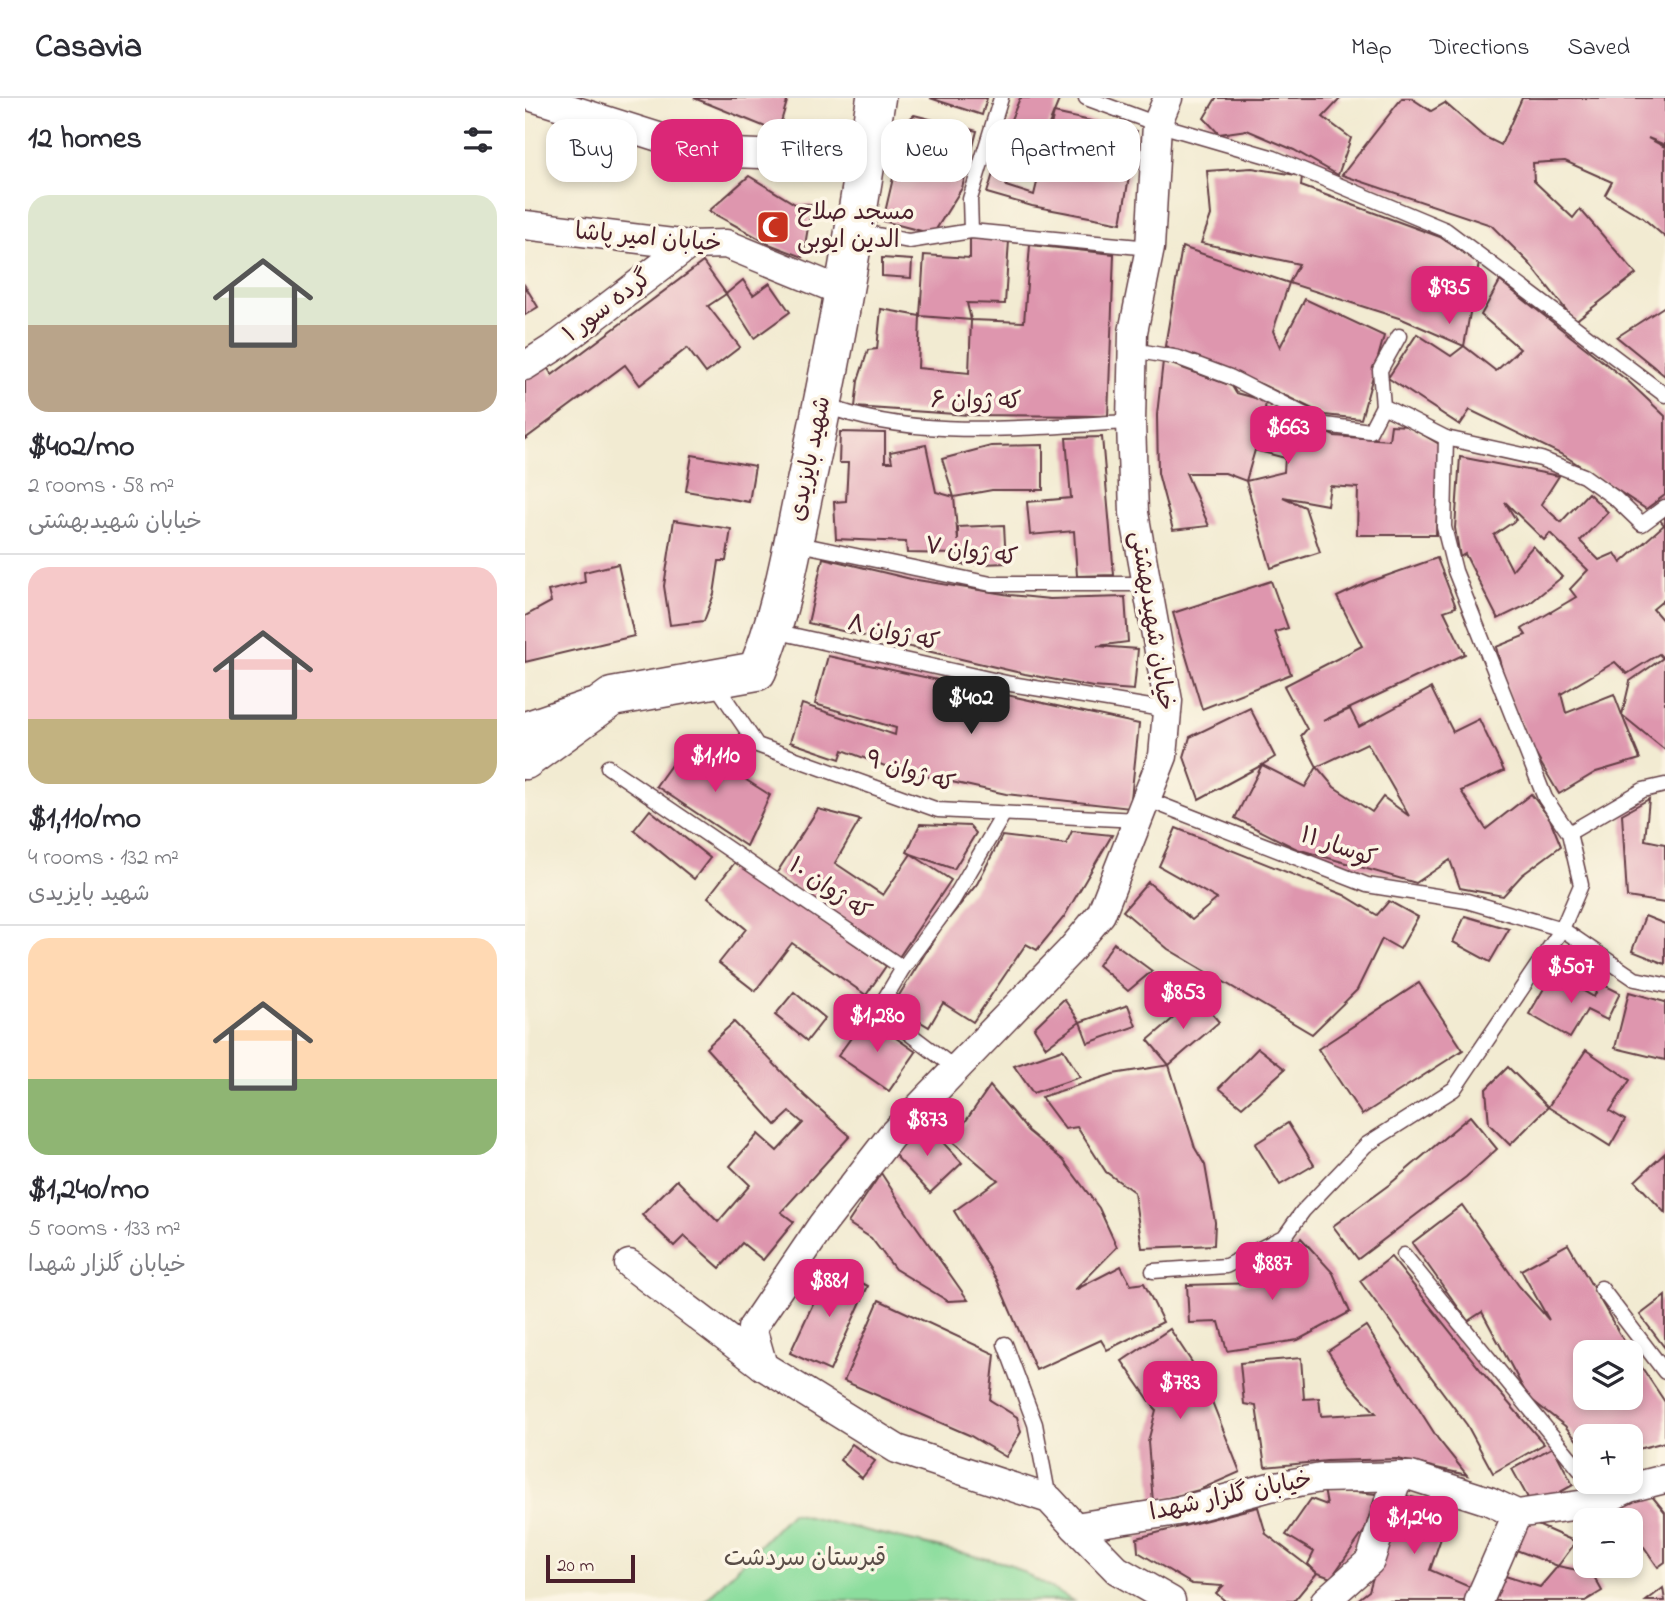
<!DOCTYPE html>
<html lang="en">
<head>
<meta charset="utf-8">
<style>
	:root { --surface:#fff; --page:#f2f2f3; --text:#2b2b33; --muted:#7c7c81; --line:#e1e1e2; --accent:#db2777 }
	body { margin:0; font-family:"Indie Flower","Playpen Sans Arabic",sans-serif; background:var(--page); color:var(--text); height:100vh; display:flex; flex-direction:column; font-size:26px; white-space:nowrap }
	* { box-sizing:border-box; margin:0 }
	p { font-size:23px; color:var(--muted) }
	.icon { flex:none; width:38px; height:38px; fill:none; stroke:currentColor; stroke-width:2; stroke-linecap:round; stroke-linejoin:round }
	.map { position:relative; flex:1; overflow:hidden }
	.side { display:flex; flex-direction:column; background:var(--surface); width:525px }
	.side>* { flex:none }
	.guide { position:absolute; left:21px; top:21px; width:665px; height:63px; display:flex; gap:14px }
	.buttons { position:absolute; left:1048px; top:1242px; display:grid; gap:14px }
	.buttons a { display:grid; place-items:center; width:70px; height:70px; border-radius:14px; background:var(--surface); box-shadow:0 4px 10px #0003; font-size:35px }
	.scale { position:absolute; left:21px; bottom:18px; width:89px; box-sizing:border-box; padding-left:7px; border:4px solid #4a1f2b; border-top:0; font-size:19px; line-height:24px; white-space:nowrap; color:#4a1f2b; -webkit-text-stroke:5px #fcf5e5; paint-order:stroke }
	.price { position:absolute; translate:-50% -60px; padding:0 16px; border-radius:14px; background:var(--accent); color:#fff; font-size:23px; line-height:46px; filter:drop-shadow(0 2px 4px #0008) }
	.price::after { content:''; position:absolute; left:50%; top:42px; width:21px; height:16px; margin-left:-10px; background:inherit; clip-path:polygon(0 0,100% 0,50% 100%) }
	.price.active { background:#222; color:#fff }
	ul { padding:0; list-style:none }
	li { display:grid; align-content:center; gap:14px; height:371px; padding:0 28px }
	li+li { border-top:2px solid var(--line) }
	li span { display:grid; place-items:center; height:217px; border-radius:21px; color:#555 }
	li>.icon { margin-inline-start:auto }
	span .icon { width:126px; height:126px; fill:#fffc; stroke-width:1 }
	li b { font-size:30px }
	h2 { display:flex; justify-content:space-between; align-items:center; height:84px; padding:0 28px; font-size:30px }
	.tag { padding:0 24px; border-radius:21px; background:var(--surface); box-shadow:0 4px 10px #0003; font-size:24px; line-height:63px }
	.tag.active { background:var(--accent); color:#fff }
	header { display:flex; align-items:center; gap:42px; box-sizing:border-box; height:98px; padding:0 35px; background:var(--surface); border-bottom:2px solid var(--line) }
	header strong { font-size:33px }
	nav { display:flex; gap:38px; margin-inline-start:auto; font-size:24px }
	main { display:flex; flex:1; min-height:0 }
	.map>svg:first-child { display:block }
</style>
</head>
<body>
<header>
<strong>Casavia</strong>
<nav><a>Map</a><a>Directions</a><a>Saved</a></nav>
</header>
<main>
<section class="side">
<h2>12 homes<svg class="icon" aria-label="filters" viewBox="0 0 24 24"><path d="M4 7h16M4 17h16"/><circle cx="9" cy="7" r="2"/><circle cx="15" cy="17" r="2"/></svg></h2>
<ul>
<li><span style="background:linear-gradient(#dfe7d0 60%,#b9a48a 0)"><svg class="icon" aria-label="home" viewBox="0 0 24 24"><path d="M3 11l9-7 9 7M6 9v11h12V9"/></svg></span><div><b>$402/mo</b><p>2 rooms · 58 m²</p><p>خیابان شهیدبهشتی</p></div></li>
<li><span style="background:linear-gradient(#f6c9c9 70%,#c2b280 0)"><svg class="icon" aria-label="home" viewBox="0 0 24 24"><path d="M3 11l9-7 9 7M6 9v11h12V9"/></svg></span><div><b>$1,110/mo</b><p>4 rooms · 132 m²</p><p>شهید بایزیدی</p></div></li>
<li><span style="background:linear-gradient(#ffd9b3 65%,#8fb573 0)"><svg class="icon" aria-label="home" viewBox="0 0 24 24"><path d="M3 11l9-7 9 7M6 9v11h12V9"/></svg></span><div><b>$1,240/mo</b><p>5 rooms · 133 m²</p><p>خیابان گلزار شهدا</p></div></li>
</ul>
</section>
<div class="map">
<svg width="1140" height="1503" viewBox="0 0 1140 1503">
	<rect width="100%" height="100%" fill="#fcf5e5"/>
	<filter id="ink" filterUnits="userSpaceOnUse"><feTurbulence type="fractalNoise" baseFrequency=".0143" numOctaves="2"/><feDisplacementMap in="SourceGraphic" scale="14" xChannelSelector="R" yChannelSelector="G"/><feConvolveMatrix kernelMatrix="1 2 1 2 8 2 1 2 1" color-interpolation-filters="sRGB"/></filter>
	<filter id="wash" filterUnits="userSpaceOnUse"><feTurbulence type="fractalNoise" baseFrequency=".00686" numOctaves="4" result="noise"/><feDisplacementMap in="SourceGraphic" scale="28" xChannelSelector="R" yChannelSelector="G"/><feGaussianBlur stdDeviation="1.57" result="paint"/><feColorMatrix in="noise" values="0 0 0 0 0 0 0 0 0 0 0 0 0 0 0 0 0 1.4 0 .05"/><feComposite in="paint" operator="in"/></filter>
	<g filter="url(#wash)">
		<rect width="100%" height="100%" fill="#f2ebd2"/>
		<!-- green -->
		<polygon fill="#8bdd9d" stroke="#6a7e64" stroke-width="2" points="266,1415 484,1466 548,1503 180,1503"/>
		<g id="blocks">
			<!-- building -->
			<g fill="#de96ae" fill-rule="evenodd">
				<polygon points="169,0 263,0 253,34"/>
				<polygon points="405,0 462,0 457,17"/>
				<polygon points="495,0 535,0 515,48 481,33"/>
				<polygon points="691,0 816,0 798,19 826,40 813,77 769,52 722,32 694,36 679,20"/>
				<polygon points="877,0 886,0 906,13 920,5 958,38 976,47 997,0 1140,0 1140,47 1123,40 1140,49 1140,139 1118,120 1080,97 1087,84 1040,63 1008,65 1009,83 1048,120 1055,111 1111,176 1050,223 1004,165 966,127 817,77"/>
				<polygon points="529,15 612,33 596,125 507,108 462,95 472,63 488,67 481,88 509,97"/>
				<polygon points="389,17 452,33 437,90 408,136 358,123 381,24"/>
				<polygon points="727,70 777,78 776,88 915,139 954,165 939,248 971,273 995,251 956,217 975,183 1104,284 1140,318 1140,397 1121,411 1040,358 945,312 935,327 863,280 892,236 926,258 939,248 877,221 764,185 774,166 676,145 686,117 682,73"/>
				<polygon points="224,78 270,106 287,106 278,159 244,146 184,113"/>
				<path d="M445,140l39,2 -4,64 -38,-1 4,17 53,2 6,-77 84,9 -6,162 -139,-1 -114,-8 3,-26 10,-31 9,-1 4,-40 39,7 4,-61 46,3zM395,218l51,4 -2,53 -51,-5z"/>
				<polygon points="657,149 764,185 748,233 755,249 780,201 859,238 836,321 800,317 738,287 640,248"/>
				<polygon points="357,160 387,162 386,180 357,178"/>
				<polygon points="178,164 201,196 183,208 215,249 181,275 162,250 115,287 100,267 0,341 0,281 20,266 27,277"/>
				<polygon points="218,182 228,197 245,185 265,214 229,240 201,196"/>
				<polygon points="0,188 13,209 0,217"/>
				<polygon points="1140,208 1140,278 1092,239"/>
				<polygon points="638,263 707,288 711,295 741,303 740,311 771,320 809,338 864,342 866,327 883,328 914,346 911,437 832,437 833,390 805,388 802,407 758,399 780,409 795,454 746,470 721,383 759,374 760,360 730,352 721,383 700,375 661,375 684,428 648,432 633,375 632,317"/>
				<polygon points="315,334 360,335 360,364 367,364 365,354 401,347 411,394 429,399 417,361 466,348 518,347 518,392 467,392 429,399 433,443 433,429 479,427 481,465 435,467 434,456 382,455 381,444 311,441 309,404 321,403 323,365 314,365"/>
				<polygon points="577,339 589,477 552,478 549,433 505,437 502,404 546,400 541,340"/>
				<polygon points="167,357 230,368 224,404 161,393"/>
				<path d="M935,359l99,19 -18,28 20,18 27,-29 20,19 -28,29 19,19 16,-7 6,10 43,-38 -4,-5 5,-4v83l-12,10 12,14v127l-43,-35 18,44 -44,13 -37,22 -26,-44 -24,-53 -13,-50 30,-12 -4,-6 54,-32 -6,-8 18,-19 -38,-37 -6,7 -39,-38 11,18 -22,15 18,35 21,-24 29,31 -33,27 -31,15 -33,-65 -5,3 -5,-29zM1134,556l4,4 -33,23 -8,34 -8,-21 -48,19 -5,-19 54,-32 12,12z"/>
				<polygon points="149,422 206,431 201,463 194,463 189,496 179,523 145,527 139,488"/>
				<polygon points="298,460 386,481 485,497 525,501 600,499 603,544 572,548 613,551 609,592 568,589 500,576 283,525"/>
				<polygon points="912,460 931,509 919,513 940,556 798,623 825,611 834,629 906,590 928,634 954,621 979,673 936,693 961,731 1006,696 1025,721 1036,748 997,777 978,798 935,790 925,762 891,785 772,751 710,720 737,667 674,701 659,659 665,639 725,610 750,659 737,667 780,689 792,669 809,689 847,714 858,699 884,718 842,645 792,669 776,638 782,631 759,588 837,548 812,499 844,484"/>
				<polygon points="93,466 109,538 0,564 0,518 26,504 23,493 60,484 59,474"/>
				<polygon points="746,483 763,530 750,534 766,576 677,611 648,515"/>
				<polygon points="303,558 614,626 605,710 481,696 368,671 318,652 315,661 265,644 277,606 370,637 371,630 290,606"/>
				<polygon points="172,651 245,697 221,748 131,688 156,653"/>
				<polygon points="1124,701 1120,742 1140,746 1140,805 1102,799 1097,716"/>
				<polygon points="293,711 335,722 310,765 358,797 386,756 382,754 395,726 445,728 451,735 429,771 386,756 426,782 374,859 251,776"/>
				<polygon points="125,712 185,760 169,781 109,732"/>
				<polygon points="651,730 819,797 852,817 864,803 893,819 875,851 857,841 832,892 787,936 643,851 598,813 623,784 667,822 692,801 634,768"/>
				<polygon points="547,733 587,737 539,819 512,852 501,846 448,924 418,905 404,929 368,907 416,830 452,786 477,738 541,746"/>
				<polygon points="211,763 361,868 341,897 267,845 230,893 194,865 221,831 183,799"/>
				<polygon points="940,818 984,831 965,864 928,844"/>
				<polygon points="1120,818 1140,826 1140,866 1107,853"/>
				<polygon points="589,845 627,873 603,893 573,867"/>
				<polygon points="1028,875 1069,899 1075,885 1095,895 1082,922 1062,912 1045,940 1004,916"/>
				<polygon points="894,885 938,952 837,1017 793,951"/>
				<polygon points="269,894 300,920 282,943 250,917"/>
				<polygon points="1104,894 1140,904 1140,962 1090,950"/>
				<polygon points="673,899 694,924 644,967 623,942"/>
				<polygon points="539,901 555,924 603,907 611,928 563,945 555,924 521,949 509,930"/>
				<polygon points="341,919 391,954 364,993 313,958"/>
				<polygon points="209,924 280,998 325,1038 256,1114 269,1124 238,1162 217,1145 195,1170 159,1138 149,1148 117,1117 152,1082 193,1124 225,1087 205,1068 233,1036 252,1053 278,1025 265,1014 251,1027 181,950"/>
				<polygon points="733,950 760,971 717,1009 694,990"/>
				<polygon points="538,951 555,979 508,995 489,968"/>
				<polygon points="1061,952 1105,982 1085,1013 1100,1022 1085,1048 1023,1009"/>
				<polygon points="644,967 670,1050 680,1067 690,1124 689,1147 617,1150 609,1094 581,1074 552,1029 540,1031 516,999 588,976"/>
				<polygon points="983,969 1023,1009 985,1047 964,1026 961,991"/>
				<polygon points="465,988 503,1033 538,1062 574,1110 592,1149 550,1192 596,1168 606,1187 619,1185 638,1224 582,1252 576,1242 511,1272 472,1182 429,1113 473,1082 427,1043"/>
				<polygon points="945,1018 972,1051 941,1079 833,1161 808,1128 865,1086"/>
				<polygon points="400,1025 437,1065 405,1095 368,1055"/>
				<polygon points="763,1025 789,1067 755,1087 730,1046"/>
				<polygon points="1140,1055 1140,1115 1110,1083"/>
				<polygon points="356,1075 384,1118 443,1202 423,1203 370,1171 346,1140 323,1125"/>
				<path d="M937,1107l57,81 30,34 -28,-50 47,-26 54,94 43,64v40l-34,9v-14h-46v13l-20,-24 -37,-29 -46,-85 -14,9 -56,-78zM1060,1255h46v45h-46z"/>
				<polygon points="776,1140 808,1175 825,1214 773,1242 702,1253 694,1224 664,1225 662,1187 732,1185"/>
				<polygon points="866,1159 962,1280 1019,1346 968,1375 942,1327 835,1183"/>
				<polygon points="305,1169 343,1188 305,1273 265,1255"/>
				<polygon points="1140,1198 1140,1250 1115,1217"/>
				<polygon points="354,1202 470,1256 465,1302 492,1319 496,1334 481,1359 444,1337 319,1283"/>
				<polygon points="841,1228 913,1341 942,1377 873,1361 802,1363 740,1369 731,1308 719,1306 715,1265 776,1260 779,1301 794,1300 796,1318 851,1315 824,1286 803,1253"/>
				<polygon points="645,1231 678,1281 715,1374 674,1392 628,1404 623,1344 631,1312 597,1263"/>
				<polygon points="327,1346 350,1363 337,1380 315,1362"/>
				<polygon points="1028,1349 1048,1387 1008,1409 987,1371"/>
				<polygon points="799,1391 851,1396 840,1432 806,1480 792,1475 769,1503 700,1503 691,1495 698,1488 667,1486 613,1454 612,1440 733,1409 741,1436 792,1475 783,1466 789,1454 761,1437 786,1401 802,1407"/>
				<polygon points="872,1396 927,1408 905,1472 947,1490 942,1503 831,1503 844,1493"/>
				<polygon points="1126,1397 1140,1414 1140,1464 1133,1469 1119,1449 1106,1455 1106,1423 1093,1423 1098,1420 1088,1406"/>
				<polygon points="1001,1422 1051,1444 1033,1468 1067,1475 1077,1493 1060,1503 964,1503 977,1477 1015,1489 1033,1468 986,1450"/>
				<polygon points="1138,1490 1140,1503 1121,1503"/>
			</g>
		</g>
	</g>
	<g filter="url(#ink)">
		<use href="#blocks" fill-opacity="0" stroke="#633e44" stroke-width="2"/>
		<g fill="none" stroke-linecap="round" stroke-linejoin="round">
			<defs>
				<g id="lane">
					<polyline points="561,0 632,26 749,60 921,132 1140,297"/>
					<polyline points="332,133 384,143 446,133 625,150"/>
					<polyline points="446,133 445,101 476,0"/>
					<polyline points="874,238 855,272 858,308 921,340 1016,361 1059,378 1091,401 1117,426 1140,409"/>
					<polyline points="608,252 654,260 705,279 800,327 845,333 858,308"/>
					<path d="M299,307c95,37 207,21 307,17"/>
					<polyline points="269,445 466,486 621,486"/>
					<polyline points="249,533 486,586 643,612"/>
					<polyline points="189,584 232,647 413,712 613,722"/>
					<polyline points="83,669 378,870 353,912 431,971"/>
					<polyline points="621,701 842,787 942,803 1037,831 1110,881 1140,887"/>
					<polyline points="1044,735 1118,692 1140,687"/>
					<polyline points="378,870 428,802 478,717"/>
					<polyline points="879,1157 1060,1378"/>
					<polyline points="628,1173 701,1168 760,1138 778,1113 841,1047 929,991 1037,831 1056,787 1044,735 1020,700 930,473 919,429 921,340"/>
					<polyline points="1076,1190 1140,1274"/>
					<polyline points="480,1246 510,1326 524,1401"/>
				</g>
				<g id="street">
					<polyline points="10,0 181,54 342,60"/>
					<polyline points="0,127 164,147 201,146 321,195"/>
					<polyline points="0,268 33,247 164,147"/>
					<polyline points="0,628 64,606"/>
					<polyline points="104,1166 238,1268"/>
					<polyline points="550,1429 524,1401 372,1351 238,1268 227,1230 297,1127 366,1038 546,852 576,816 638,658 643,603 609,415 606,324 608,234 625,150 632,26 643,0"/>
					<polyline points="646,1503 592,1472 550,1429 659,1412 745,1389 796,1380 886,1378 964,1403 992,1416 1075,1404 1104,1390 1140,1381"/>
					<polyline points="800,1503 845,1463 873,1378"/>
					<polyline points="954,1503 992,1416"/>
				</g>
				<path id="secondary" d="M0,662l87,-63 145,-26c24,-57 34,-119 47,-180 29,-130 51,-261 72,-393"/>
			</defs>
			<!-- lane casing -->
			<use href="#lane" stroke="#633e44" stroke-width="17"/>
			<!-- street casing -->
			<use href="#street" stroke="#633e44" stroke-width="31"/>
			<!-- secondary casing -->
			<use href="#secondary" stroke="#633e44" stroke-width="41"/>
			<!-- lane -->
			<use href="#lane" stroke="#fff" stroke-width="14"/>
			<!-- street -->
			<use href="#street" stroke="#fff" stroke-width="28"/>
			<!-- secondary -->
			<use href="#secondary" stroke="#fff" stroke-width="38"/>
		</g>
	</g>
	<!-- icons -->
	<defs>
		<symbol id="mosque-square" viewBox="-11 -11 22 22"><rect x="-9" y="-9" width="18" height="18" rx="4" fill="#c8321e" stroke="#fcf5e5"/><path d="M3.5-4.9A6 6 0 1 0 3.5 4.9A5 5 0 1 1 3.5-4.9Z" fill="#fff"/></symbol>
	</defs>
	<g fill-rule="evenodd">
		<use href="#mosque-square" x="229" y="110" width="38" height="38"/>
	</g>
	<g text-anchor="middle" dominant-baseline="central" stroke-width="7" stroke-linejoin="round" paint-order="stroke">
		<!-- poi labels -->
		<g font-size="24" fill="#4a1f2b" stroke="#fcf5e5" text-anchor="start">
			<text x="272" y="115">مسجد صلاح<tspan x="272" dy="28">الدین ایوبی</tspan></text>
		</g>
		<!-- street labels -->
		<g font-size="24" fill="#4a1f2b" stroke="#fcf5e5">
			<text transform="translate(123 141) rotate(5)">خیابان امیر پاشا</text>
			<text transform="translate(83 209) rotate(-37)">گرده سور ۱</text>
			<text transform="translate(451 304) rotate(1)">که ژوان ۶</text>
			<text transform="translate(286 361) rotate(-78)">شهید بایزیدی</text>
			<text transform="translate(446 455) rotate(8)">که ژوان ۷</text>
			<text transform="translate(626 523) rotate(81)">خیابان شهیدبهشتی</text>
			<text transform="translate(368 536) rotate(13)">که ژوان ۸</text>
			<text transform="translate(385 675) rotate(17)">که ژوان ۹</text>
			<text transform="translate(813 750) rotate(19)">کوسار ۱۱</text>
			<text transform="translate(304 792) rotate(34)">که ژوان ۱۰</text>
			<text transform="translate(706 1399) rotate(-12)">خیابان گلزار شهدا</text>
		</g>
		<!-- park labels -->
		<g font-size="24" fill="#5a4e48" stroke="#fcf5e5">
			<text x="280" y="1461">قبرستان سردشت</text>
		</g>
	</g>
</svg>
<div class="buttons">
<a><svg class="icon" aria-label="layers" viewBox="0 0 24 24"><path d="M12 4l9 5-9 5-9-5zM3 14l9 5 9-5"/></svg></a>
<a>+</a>
<a>−</a>
</div>
<div class="scale">20 m</div>
<b class="price" style="left:924px;top:228px">$935</b>
<b class="price" style="left:763px;top:368px">$663</b>
<b class="price active" style="left:446px;top:638px">$402</b>
<b class="price" style="left:190px;top:696px">$1,110</b>
<b class="price" style="left:1046px;top:907px">$507</b>
<b class="price" style="left:658px;top:933px">$853</b>
<b class="price" style="left:352px;top:956px">$1,280</b>
<b class="price" style="left:402px;top:1060px">$873</b>
<b class="price" style="left:747px;top:1204px">$887</b>
<b class="price" style="left:304px;top:1221px">$881</b>
<b class="price" style="left:655px;top:1323px">$783</b>
<b class="price" style="left:889px;top:1458px">$1,240</b>
<div class="guide">
<a class="tag">Buy</a>
<a class="tag active">Rent</a>
<a class="tag">Filters</a>
<a class="tag">New</a>
<a class="tag">Apartment</a>
</div>
</div>
</main>
</body>
</html>
